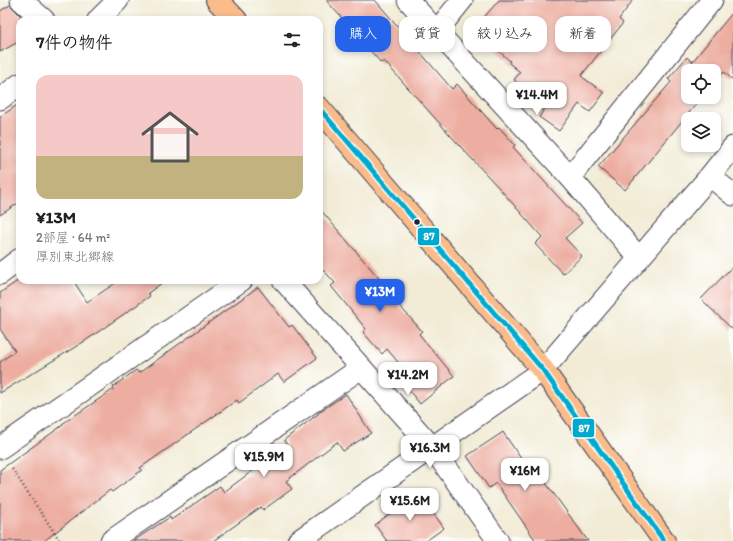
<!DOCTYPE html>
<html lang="ja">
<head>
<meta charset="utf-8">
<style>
	:root { --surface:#fff; --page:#f2f2f2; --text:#202124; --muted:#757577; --line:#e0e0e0; --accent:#2563eb }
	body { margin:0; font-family:Itim,"Klee One",sans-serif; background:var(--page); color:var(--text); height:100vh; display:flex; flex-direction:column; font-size:15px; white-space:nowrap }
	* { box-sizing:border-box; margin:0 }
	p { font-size:13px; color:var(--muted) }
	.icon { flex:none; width:22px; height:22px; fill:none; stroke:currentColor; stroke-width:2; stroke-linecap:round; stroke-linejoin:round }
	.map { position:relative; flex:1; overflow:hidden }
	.side { position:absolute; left:16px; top:16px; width:307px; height:268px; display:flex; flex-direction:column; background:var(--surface); border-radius:12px; box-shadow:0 2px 6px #0003 }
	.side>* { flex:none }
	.guide { position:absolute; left:335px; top:16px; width:338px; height:36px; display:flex; gap:8px }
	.tools { position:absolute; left:681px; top:64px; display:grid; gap:8px }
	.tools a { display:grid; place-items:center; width:40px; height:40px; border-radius:8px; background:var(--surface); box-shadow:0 2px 6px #0003; font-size:20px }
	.price { position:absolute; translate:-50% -34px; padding:0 9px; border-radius:8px; background:#fff; color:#222; font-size:13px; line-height:26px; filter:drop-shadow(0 1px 2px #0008) }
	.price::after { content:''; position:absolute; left:50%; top:24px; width:12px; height:9px; margin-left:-6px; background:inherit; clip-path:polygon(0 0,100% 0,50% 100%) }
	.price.selected { background:var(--accent); color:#fff }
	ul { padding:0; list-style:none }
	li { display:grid; align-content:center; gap:8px; height:212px; padding:0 20px }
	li+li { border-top:1px solid var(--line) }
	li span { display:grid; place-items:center; height:124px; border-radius:12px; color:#555 }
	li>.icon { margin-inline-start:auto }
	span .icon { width:72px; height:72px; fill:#fffc; stroke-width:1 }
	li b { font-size:17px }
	h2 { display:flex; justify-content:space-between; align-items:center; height:48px; padding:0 20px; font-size:17px }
	.chip { padding:0 14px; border-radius:12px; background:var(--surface); box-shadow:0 2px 6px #0003; font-size:14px; line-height:36px }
	.chip.selected { background:var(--accent); color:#fff }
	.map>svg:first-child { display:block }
</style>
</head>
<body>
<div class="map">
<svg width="733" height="541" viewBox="0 0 733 541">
	<rect width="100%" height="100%" fill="#fff"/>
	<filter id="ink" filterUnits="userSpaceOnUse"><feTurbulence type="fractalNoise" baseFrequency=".025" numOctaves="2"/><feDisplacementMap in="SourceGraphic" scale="8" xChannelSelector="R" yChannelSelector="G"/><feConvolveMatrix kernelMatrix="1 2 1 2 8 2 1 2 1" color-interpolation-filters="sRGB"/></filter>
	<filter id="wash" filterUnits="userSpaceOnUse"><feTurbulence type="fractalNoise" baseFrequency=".012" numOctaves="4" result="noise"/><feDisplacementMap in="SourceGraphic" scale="16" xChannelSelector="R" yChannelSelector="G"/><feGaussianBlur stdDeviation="0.9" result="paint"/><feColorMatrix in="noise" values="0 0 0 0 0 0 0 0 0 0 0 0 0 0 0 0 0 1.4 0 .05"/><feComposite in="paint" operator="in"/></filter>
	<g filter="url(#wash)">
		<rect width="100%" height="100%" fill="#f2ecd6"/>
		<g id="blocks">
			<!-- building -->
			<g fill="#edada0">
				<polygon points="326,0 375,0 452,89 457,84 497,129 499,127 515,145 513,147 582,223 565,238 582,256 563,274 535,244 542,237 499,188 459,145 384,61 381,63"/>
				<polygon points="499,0 633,0 619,19 623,23 581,76 604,93 590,112 579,104 559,131 539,117 546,107 514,80 520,72 509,63 510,61 474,29"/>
				<polygon points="10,5 20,15 20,41 0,52 0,11"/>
				<polygon points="733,12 733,80 724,72 714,83 714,71 688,71 688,97 702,97 625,190 598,167 671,82 668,79 687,57 692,62"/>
				<polygon points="20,103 20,202 0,215 0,117"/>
				<polygon points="319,208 389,290 387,292 422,331 419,334 454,376 420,404 406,387 413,380 387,349 382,354 363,332 366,329 331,286 335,283 319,265"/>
				<polygon points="733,266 733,330 701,299"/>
				<polygon points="19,280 73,280 87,302 120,280 166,280 148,293 150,296 85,341 0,393 0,362 15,351 0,329 0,293"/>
				<polygon points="258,287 289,327 292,325 317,358 284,382 278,374 239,403 237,400 140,468 142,470 112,492 110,490 44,541 0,541 0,470 63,425 62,424 114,389 113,387 136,370 139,373"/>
				<polygon points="346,394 371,433 343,451 337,442 286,481 292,489 263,510 261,507 213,541 133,541 170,517 171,520 220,486 224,492 287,445 284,440 318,414 318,413"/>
				<polygon points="503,432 530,472 535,468 588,541 536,541 496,483 489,488 467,456"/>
				<polygon points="418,492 444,528 426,541 387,541 375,525"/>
			</g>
		</g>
	</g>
	<g filter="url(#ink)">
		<use href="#blocks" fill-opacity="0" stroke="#414052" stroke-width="1"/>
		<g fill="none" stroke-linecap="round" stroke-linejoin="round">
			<defs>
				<g id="street">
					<polyline points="21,0 44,20"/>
					<polyline points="408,0 570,177 639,258"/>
					<polyline points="98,20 118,0"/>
					<polyline points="437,31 462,0"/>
					<polyline points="0,99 20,84"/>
					<polyline points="710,176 733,195"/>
					<polyline points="570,177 712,0"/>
					<polyline points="0,274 20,259"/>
					<polyline points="283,280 432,447 498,541"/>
					<polyline points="0,448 242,280"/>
					<polyline points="111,541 361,368"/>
					<polyline points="298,541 543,370 710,176 733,147"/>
				</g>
				<g id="primary">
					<polyline points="217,0 236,20"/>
					<polyline points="319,108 543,370 664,541"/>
				</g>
			</defs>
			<!-- street casing -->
			<use href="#street" stroke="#414052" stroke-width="23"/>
			<!-- primary casing -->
			<use href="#primary" stroke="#414052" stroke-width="24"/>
			<!-- path -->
			<polyline stroke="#414052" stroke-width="2.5" stroke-dasharray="1 3" stroke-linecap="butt" points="12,469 60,541"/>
			<!-- street -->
			<use href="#street" stroke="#fff" stroke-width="21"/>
			<!-- primary -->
			<use href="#primary" stroke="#fabc8b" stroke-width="22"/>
			<defs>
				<polyline id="bus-1" points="319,108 543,370 664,541"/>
			</defs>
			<!-- bus-1 casing -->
			<use href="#bus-1" stroke="#fff" stroke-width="8"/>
			<!-- bus-1 -->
			<use href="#bus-1" stroke="#00a9ce" stroke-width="5"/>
		</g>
	</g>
	<!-- markers -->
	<circle fill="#22223b" stroke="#fff" stroke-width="1.5" cx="417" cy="222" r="3.5"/>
	<g stroke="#fff" stroke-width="1.5">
		<rect x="417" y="227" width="23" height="19" rx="4" fill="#00a9ce"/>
		<rect x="572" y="418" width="23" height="20" rx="4" fill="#00a9ce"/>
	</g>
	<g font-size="11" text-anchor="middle" font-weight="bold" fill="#fff">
		<text x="429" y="240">87</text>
		<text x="584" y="432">87</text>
	</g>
</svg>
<div class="tools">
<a><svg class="icon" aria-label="locate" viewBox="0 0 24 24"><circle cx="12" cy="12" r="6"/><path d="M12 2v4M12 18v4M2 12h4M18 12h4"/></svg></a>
<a><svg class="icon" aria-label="layers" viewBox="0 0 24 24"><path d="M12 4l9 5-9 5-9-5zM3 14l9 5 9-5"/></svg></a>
</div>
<b class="price" style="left:537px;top:116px">¥14.4M</b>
<b class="price selected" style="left:380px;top:313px">¥13M</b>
<b class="price" style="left:408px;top:396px">¥14.2M</b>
<b class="price" style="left:430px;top:469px">¥16.3M</b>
<b class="price" style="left:264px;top:478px">¥15.9M</b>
<b class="price" style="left:525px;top:492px">¥16M</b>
<b class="price" style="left:410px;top:522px">¥15.6M</b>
<div class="guide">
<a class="chip selected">購入</a>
<a class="chip">賃貸</a>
<a class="chip">絞り込み</a>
<a class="chip">新着</a>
</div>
<section class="side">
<h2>7件の物件<svg class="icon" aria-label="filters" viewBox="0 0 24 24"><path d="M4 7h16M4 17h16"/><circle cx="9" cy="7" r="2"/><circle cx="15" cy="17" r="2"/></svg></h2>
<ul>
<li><span style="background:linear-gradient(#f6c9c9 65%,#c2b280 0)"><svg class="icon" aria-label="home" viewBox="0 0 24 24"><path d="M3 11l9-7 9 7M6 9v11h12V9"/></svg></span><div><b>¥13M</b><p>2部屋 · 64 m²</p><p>厚別東北郷線</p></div></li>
</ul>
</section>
</div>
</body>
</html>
